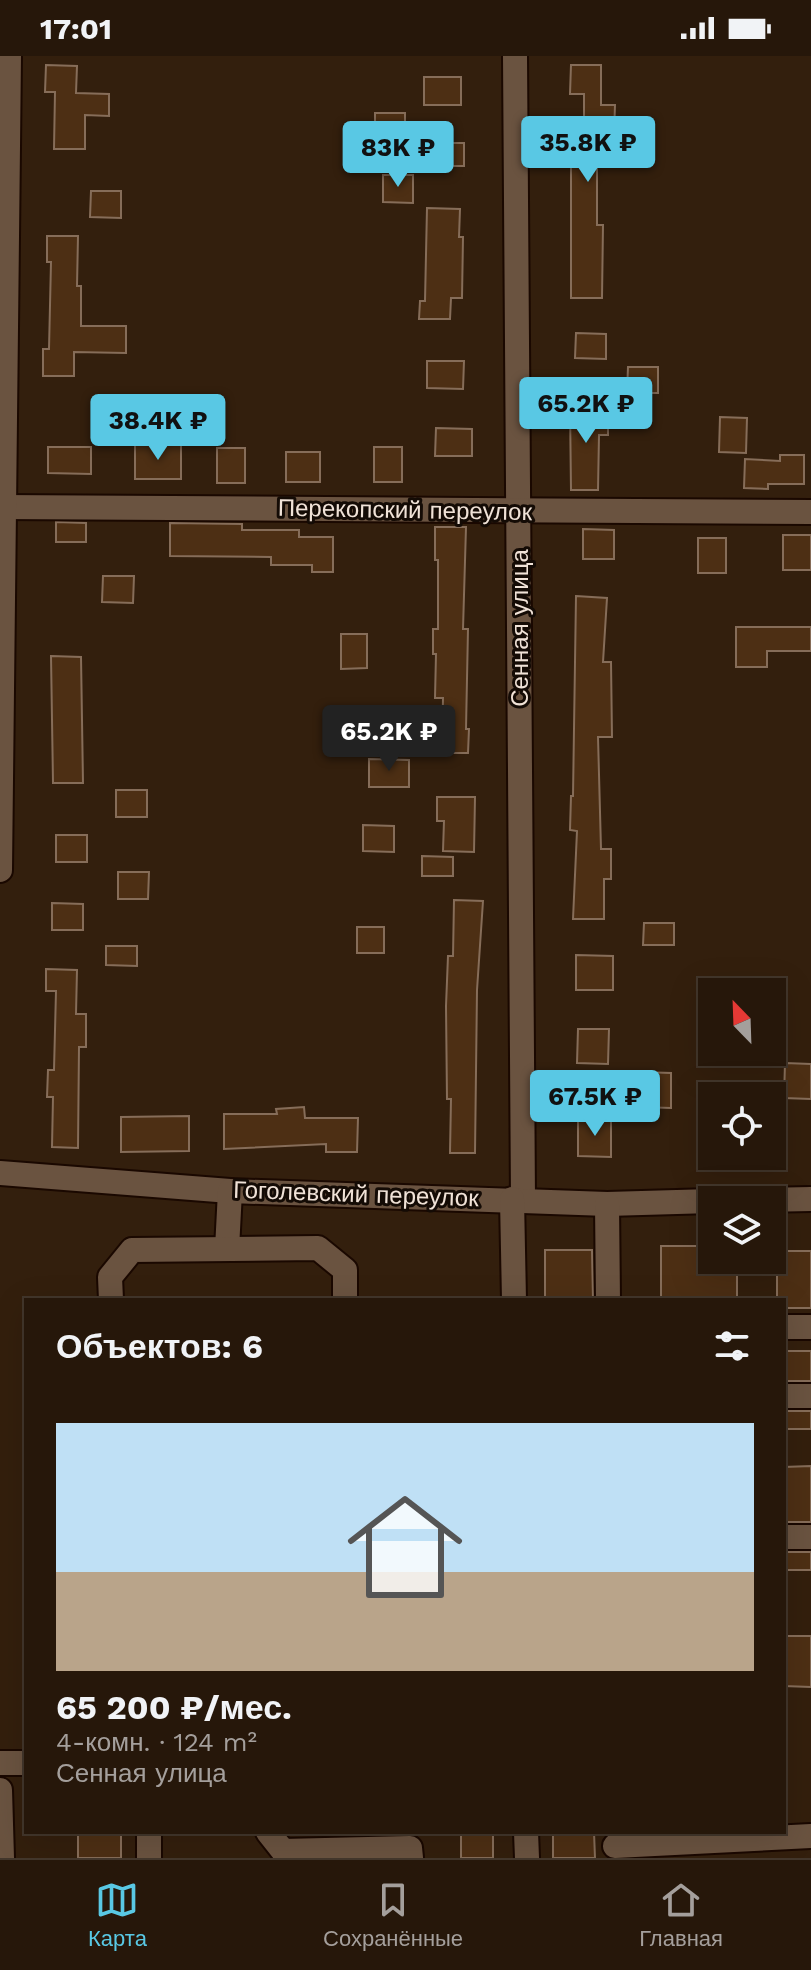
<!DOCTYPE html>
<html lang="ru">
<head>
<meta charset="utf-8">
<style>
	:root { --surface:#26170a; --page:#322418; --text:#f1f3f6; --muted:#a49f9c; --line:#42362b; --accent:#59c8e4 }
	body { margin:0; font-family:"Work Sans",sans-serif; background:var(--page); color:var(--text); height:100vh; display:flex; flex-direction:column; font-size:30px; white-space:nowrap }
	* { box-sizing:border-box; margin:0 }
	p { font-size:26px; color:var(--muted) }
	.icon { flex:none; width:44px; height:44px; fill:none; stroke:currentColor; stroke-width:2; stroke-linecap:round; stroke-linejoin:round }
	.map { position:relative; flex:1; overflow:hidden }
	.drawer { position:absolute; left:24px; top:1242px; width:762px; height:536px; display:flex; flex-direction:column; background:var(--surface); border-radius:0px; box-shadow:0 8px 32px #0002,0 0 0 2px var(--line) }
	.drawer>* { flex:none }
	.needle { width:52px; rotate:337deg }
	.fabs { position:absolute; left:698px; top:922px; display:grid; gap:16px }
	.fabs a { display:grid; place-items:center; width:88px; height:88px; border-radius:0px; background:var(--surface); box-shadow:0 8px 32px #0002,0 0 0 2px var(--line); font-size:40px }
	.price { position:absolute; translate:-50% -68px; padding:0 18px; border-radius:8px; background:var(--accent); color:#111; font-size:26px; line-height:52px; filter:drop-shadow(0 2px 4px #0008) }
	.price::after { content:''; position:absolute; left:50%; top:48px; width:24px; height:18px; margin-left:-12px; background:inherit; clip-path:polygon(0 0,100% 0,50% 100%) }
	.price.current { background:#222; color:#fff }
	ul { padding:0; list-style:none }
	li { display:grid; align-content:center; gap:16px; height:424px; padding:0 32px }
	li+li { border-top:2px solid var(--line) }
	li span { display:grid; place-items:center; height:248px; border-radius:0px; color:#555 }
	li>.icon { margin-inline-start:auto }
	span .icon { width:144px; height:144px; fill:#fffc; stroke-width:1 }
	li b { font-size:34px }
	h2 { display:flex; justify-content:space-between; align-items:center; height:96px; padding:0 32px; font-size:34px }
	.status { display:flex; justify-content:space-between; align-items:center; height:56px; padding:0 40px; background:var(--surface); direction:ltr }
	.status svg { height:22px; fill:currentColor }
	.dock { display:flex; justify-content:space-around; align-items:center; height:112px; border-top:2px solid var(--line); background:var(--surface); font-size:22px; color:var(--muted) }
	.dock a { display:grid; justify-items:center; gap:4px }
	.dock .current { color:var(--accent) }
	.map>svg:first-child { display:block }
</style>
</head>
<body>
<div class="status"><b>17:01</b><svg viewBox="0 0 49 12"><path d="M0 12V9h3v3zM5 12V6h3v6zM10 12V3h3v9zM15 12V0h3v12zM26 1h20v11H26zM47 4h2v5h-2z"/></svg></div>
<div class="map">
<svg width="811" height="1802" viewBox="0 0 811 1802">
	<rect width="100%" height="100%" fill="#331f0d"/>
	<!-- building -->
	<g fill="#4d2f14" stroke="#866d59" stroke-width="2">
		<polygon points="46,9 77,10 76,37 109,38 109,60 85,59 85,93 54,93 55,36 45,36"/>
		<polygon points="571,9 601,9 601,49 615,49 614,79 602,79 602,110 597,110 597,169 603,169 602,242 571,242 571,84 584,84 584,38 570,38"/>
		<rect x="424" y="21" width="37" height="28"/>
		<rect x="375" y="57" width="30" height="28"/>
		<rect x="427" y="87" width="37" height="23"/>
		<polygon points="383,119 413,119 413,147 383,146"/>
		<polygon points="91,135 121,135 121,162 90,161"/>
		<polygon points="427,152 460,153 459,181 463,181 462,242 451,242 450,263 419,263 420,245 425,245"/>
		<polygon points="47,180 78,180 77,230 81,230 81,270 126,270 126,297 74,296 74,320 43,320 43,293 49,293 51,206 47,206"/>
		<polygon points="576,277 606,278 606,303 575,302"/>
		<polygon points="427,305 464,305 463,333 427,332"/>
		<polygon points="628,311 658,311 658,337 627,337"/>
		<polygon points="570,350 608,350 608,379 599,379 598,434 571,434"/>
		<polygon points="720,361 747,362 746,397 719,396"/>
		<polygon points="436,372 472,373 472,400 435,400"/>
		<rect x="135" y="388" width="46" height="35"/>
		<polygon points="48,391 91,391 91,418 48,417"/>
		<rect x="374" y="391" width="28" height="35"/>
		<rect x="217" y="392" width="28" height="35"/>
		<rect x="286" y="396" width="34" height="30"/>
		<polygon points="780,399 804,399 804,428 768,428 768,433 744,432 745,403 780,405"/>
		<polygon points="56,466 86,467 86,486 56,486"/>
		<polygon points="170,467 242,468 242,474 299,474 299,481 333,481 333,516 312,516 312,509 271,509 271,501 170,500"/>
		<polygon points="435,471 466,471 463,573 468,573 466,673 469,673 468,697 442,697 443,642 435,642 436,598 433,598 433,573 438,573 438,504 435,504"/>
		<polygon points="583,473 614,474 614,503 583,503"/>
		<rect x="783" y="479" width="28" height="35"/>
		<rect x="698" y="482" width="28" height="35"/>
		<polygon points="103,520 134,520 133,547 102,546"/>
		<polygon points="576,540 607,542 603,606 611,606 612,681 598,681 601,793 611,793 611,823 604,823 604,863 573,863 577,775 570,774 571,740 573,740"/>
		<polygon points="736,571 811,571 811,595 767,595 767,611 736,611"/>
		<polygon points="341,578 367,578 367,612 341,613"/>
		<polygon points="51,600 81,601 83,727 53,727"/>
		<polygon points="369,703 409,704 409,731 369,731"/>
		<rect x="116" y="734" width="31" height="27"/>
		<polygon points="437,741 475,741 474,796 443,795 444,765 437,765"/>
		<polygon points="363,769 394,770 394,796 363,795"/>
		<rect x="56" y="779" width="31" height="27"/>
		<polygon points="422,800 453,801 453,820 422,820"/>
		<polygon points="118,816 149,816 148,843 118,843"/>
		<polygon points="454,844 483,845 477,934 475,1097 450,1097 451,1043 447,1043 446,950 448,900 453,900"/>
		<polygon points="52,847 83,848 83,874 52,874"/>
		<polygon points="644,867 674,867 674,889 643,889"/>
		<rect x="357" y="871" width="27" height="26"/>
		<polygon points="106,890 137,890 137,910 106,909"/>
		<polygon points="576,899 613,900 613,934 576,934"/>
		<polygon points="46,913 77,914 76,958 86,958 86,991 79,991 78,1092 52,1091 53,1041 47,1041 48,1014 54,1014 56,935 46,935"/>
		<polygon points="578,973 609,973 608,1008 577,1007"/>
		<polygon points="785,1007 811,1008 811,1043 784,1042"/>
		<polygon points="640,1016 671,1017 671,1052 640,1051"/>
		<polygon points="304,1051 305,1062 358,1062 357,1096 326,1096 326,1088 224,1093 224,1058 277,1058 276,1053"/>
		<polygon points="189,1060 189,1095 121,1096 121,1061"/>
		<polygon points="578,1063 611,1063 611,1101 578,1100"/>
		<polygon points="661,1190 712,1190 712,1204 737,1204 737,1244 661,1244"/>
		<polygon points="545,1194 592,1194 593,1244 545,1244"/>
		<polygon points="777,1195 811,1195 811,1252 784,1252 784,1244 777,1244"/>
		<rect x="784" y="1295" width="27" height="30"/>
		<rect x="784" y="1355" width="27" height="18"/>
		<polygon points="811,1410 811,1466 784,1466 784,1411"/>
		<rect x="784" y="1496" width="27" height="18"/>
		<polygon points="784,1580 811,1580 811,1631 784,1630"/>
		<rect x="78" y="1776" width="43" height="26"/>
		<rect x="461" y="1776" width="32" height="26"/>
		<polygon points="553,1776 594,1776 595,1802 553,1802"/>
	</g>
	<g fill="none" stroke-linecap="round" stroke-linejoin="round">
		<defs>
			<g id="minor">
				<polyline points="515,0 523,1143"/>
				<polyline points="0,451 811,456"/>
				<polyline points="0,814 9,0"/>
				<polyline points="0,1117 230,1135 607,1148 712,1145"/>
				<polyline points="512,1143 514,1244"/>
				<polyline points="759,1144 811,1143"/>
				<polyline points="607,1148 608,1244"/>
				<polyline points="227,1193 230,1135"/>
				<polyline points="111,1244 110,1221 132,1194 318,1192 345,1214 345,1244"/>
				<polyline points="784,1271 811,1271"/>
				<polyline points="784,1340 811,1340"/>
				<polyline points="784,1481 811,1481"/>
				<polyline points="0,1707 26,1707"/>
				<polyline points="0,1734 2,1802"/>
				<polyline points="149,1776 149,1802"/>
				<polyline points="268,1776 283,1795 410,1792 411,1802"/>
				<polyline points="526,1776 527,1802"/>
				<polyline points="615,1790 811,1780"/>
			</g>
		</defs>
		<!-- minor casing -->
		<use href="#minor" stroke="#1a0800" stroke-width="28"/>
		<!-- minor -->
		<use href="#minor" stroke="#6a5340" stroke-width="24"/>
	</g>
	<g text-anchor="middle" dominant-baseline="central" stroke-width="6" stroke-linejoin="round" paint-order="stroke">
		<!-- street labels -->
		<g font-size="24" fill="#f0e2d7" stroke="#140b05">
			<text transform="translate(405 454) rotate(1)">Перекопский переулок</text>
			<text transform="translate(520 572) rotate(-90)">Сенная улица</text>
			<text transform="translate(356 1138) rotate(2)">Гоголевский переулок</text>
		</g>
	</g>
</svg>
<div class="fabs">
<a><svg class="needle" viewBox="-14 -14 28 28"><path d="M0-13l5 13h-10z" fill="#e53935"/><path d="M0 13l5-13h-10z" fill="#a49f9c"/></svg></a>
<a><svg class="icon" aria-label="locate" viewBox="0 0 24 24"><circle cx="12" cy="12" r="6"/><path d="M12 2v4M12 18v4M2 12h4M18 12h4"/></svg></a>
<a><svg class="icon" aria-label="layers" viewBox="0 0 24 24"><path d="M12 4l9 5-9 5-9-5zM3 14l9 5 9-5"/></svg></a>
</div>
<b class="price" style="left:588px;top:128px">35.8K ₽</b>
<b class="price" style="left:398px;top:133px">83K ₽</b>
<b class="price" style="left:586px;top:389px">65.2K ₽</b>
<b class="price" style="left:158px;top:406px">38.4K ₽</b>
<b class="price current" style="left:389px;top:717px">65.2K ₽</b>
<b class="price" style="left:595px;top:1082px">67.5K ₽</b>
<section class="drawer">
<h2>Объектов: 6<svg class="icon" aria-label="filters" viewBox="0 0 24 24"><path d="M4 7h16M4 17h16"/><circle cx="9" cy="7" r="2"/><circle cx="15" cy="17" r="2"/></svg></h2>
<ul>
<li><span style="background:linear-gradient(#bfe0f5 60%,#b9a48a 0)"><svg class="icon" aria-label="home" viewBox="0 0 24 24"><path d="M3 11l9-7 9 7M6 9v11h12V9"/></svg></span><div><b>65 200 ₽/мес.</b><p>4-комн. · 124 m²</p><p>Сенная улица</p></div></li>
</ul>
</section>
</div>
<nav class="dock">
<a class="current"><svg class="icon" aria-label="map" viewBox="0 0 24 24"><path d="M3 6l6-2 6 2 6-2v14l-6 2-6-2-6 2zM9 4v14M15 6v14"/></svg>Карта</a>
<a><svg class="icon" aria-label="saved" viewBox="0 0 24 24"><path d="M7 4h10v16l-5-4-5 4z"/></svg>Сохранённые</a>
<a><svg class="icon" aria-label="home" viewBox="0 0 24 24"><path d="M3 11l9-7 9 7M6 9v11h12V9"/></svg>Главная</a>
</nav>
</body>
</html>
